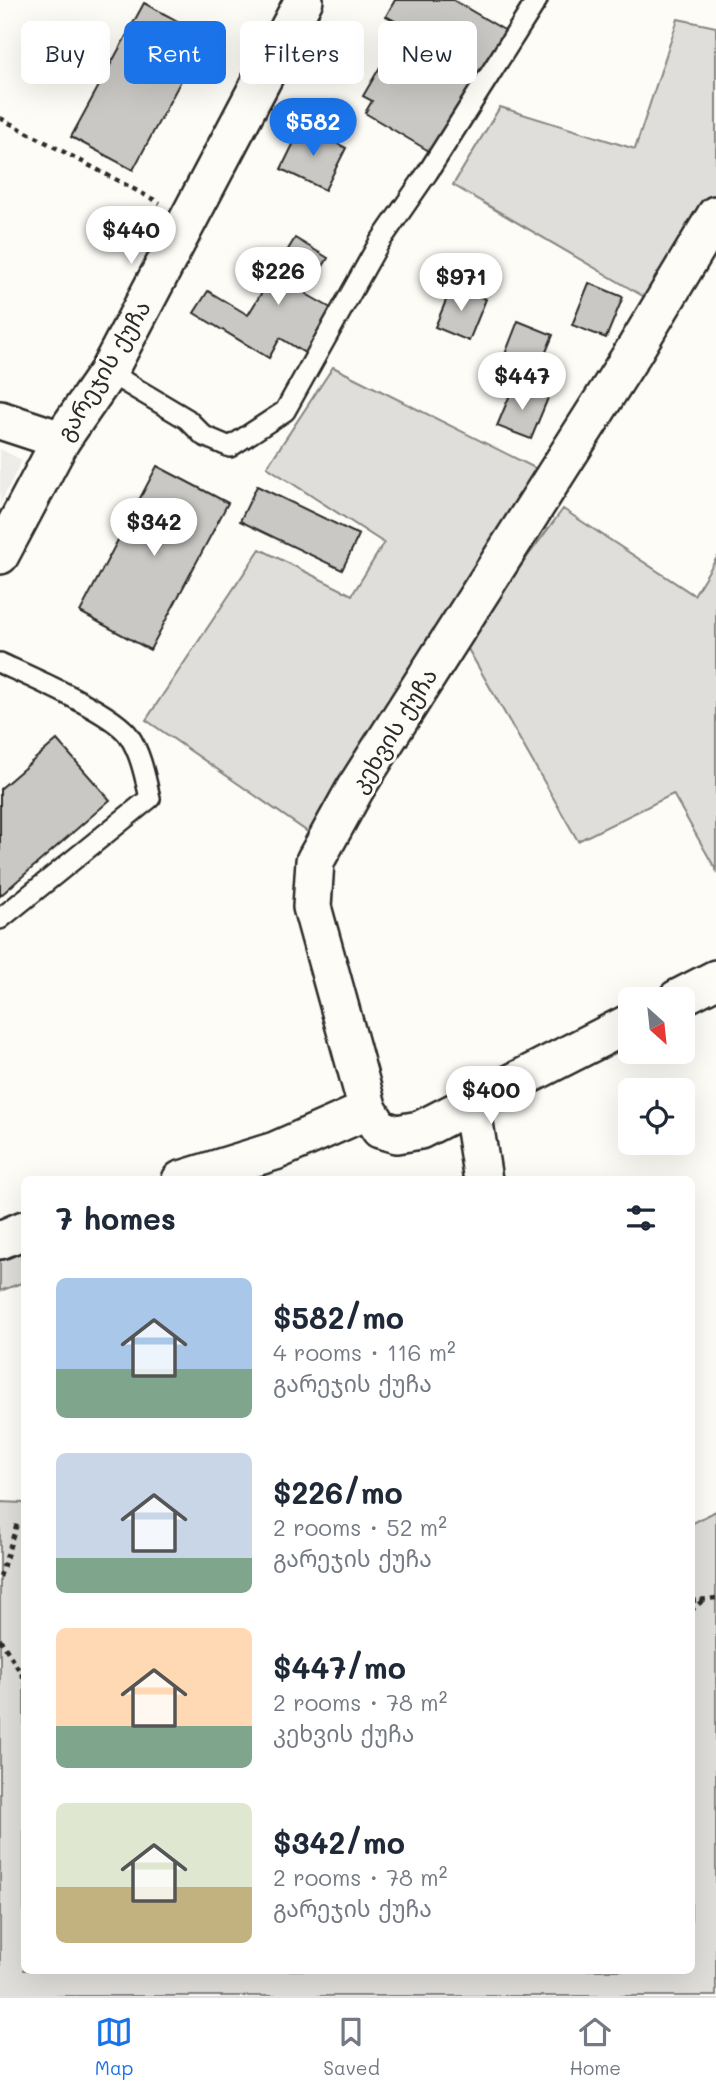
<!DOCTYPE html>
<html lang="en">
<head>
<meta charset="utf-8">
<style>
	:root { --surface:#fff; --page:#f6f6f7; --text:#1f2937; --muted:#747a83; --line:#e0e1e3; --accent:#1a73e8 }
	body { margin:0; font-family:Mali,"Noto Sans Georgian",sans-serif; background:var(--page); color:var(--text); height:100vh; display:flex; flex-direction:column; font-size:26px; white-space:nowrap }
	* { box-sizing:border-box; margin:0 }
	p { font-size:23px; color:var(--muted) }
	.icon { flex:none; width:38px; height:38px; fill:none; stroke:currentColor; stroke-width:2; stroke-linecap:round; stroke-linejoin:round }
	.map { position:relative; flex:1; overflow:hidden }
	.details { position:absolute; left:21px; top:1176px; width:674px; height:798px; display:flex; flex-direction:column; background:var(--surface); border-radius:10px; box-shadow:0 7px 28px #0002 }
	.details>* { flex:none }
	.top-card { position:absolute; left:21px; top:21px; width:676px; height:63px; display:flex; gap:14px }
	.needle { width:46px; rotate:153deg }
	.controls { position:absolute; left:618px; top:987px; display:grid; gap:14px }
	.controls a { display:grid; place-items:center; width:77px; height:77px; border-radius:10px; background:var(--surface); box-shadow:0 7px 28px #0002; font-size:35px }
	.price { position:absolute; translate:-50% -60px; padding:0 16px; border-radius:24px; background:#fff; color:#222; font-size:23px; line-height:46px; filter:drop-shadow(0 2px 4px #0008) }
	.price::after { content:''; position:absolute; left:50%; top:42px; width:21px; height:16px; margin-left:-10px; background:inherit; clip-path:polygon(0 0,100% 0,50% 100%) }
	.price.on { background:var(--accent); color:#fff }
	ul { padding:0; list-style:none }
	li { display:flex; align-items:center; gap:21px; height:175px; padding:0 35px }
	li span { display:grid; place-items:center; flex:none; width:196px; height:140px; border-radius:10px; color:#555 }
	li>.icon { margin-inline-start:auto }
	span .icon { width:84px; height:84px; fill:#fffc; stroke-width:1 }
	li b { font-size:30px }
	h2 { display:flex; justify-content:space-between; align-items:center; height:84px; padding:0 35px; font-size:30px }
	.pill { padding:0 24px; border-radius:10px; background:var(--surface); box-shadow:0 7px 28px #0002; font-size:24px; line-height:63px }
	.pill.on { background:var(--accent); color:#fff }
	.tabs { display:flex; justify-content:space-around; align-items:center; height:98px; border-top:2px solid var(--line); background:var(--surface); font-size:19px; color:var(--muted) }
	.tabs a { display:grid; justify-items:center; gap:4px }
	.tabs .on { color:var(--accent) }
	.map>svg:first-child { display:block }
</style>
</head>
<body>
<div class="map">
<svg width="716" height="1996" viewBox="0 0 716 1996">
	<rect width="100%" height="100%" fill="#fdfcf7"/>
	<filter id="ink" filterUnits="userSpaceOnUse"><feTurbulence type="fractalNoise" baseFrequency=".0143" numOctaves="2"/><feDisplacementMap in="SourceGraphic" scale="14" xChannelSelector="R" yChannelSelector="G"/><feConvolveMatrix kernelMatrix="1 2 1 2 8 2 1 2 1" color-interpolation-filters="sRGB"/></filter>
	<g filter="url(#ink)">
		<!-- built -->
		<polygon fill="#edece8" points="0,449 22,460 0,504"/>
		<!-- green -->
		<g fill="#dfdeda" stroke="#858482" stroke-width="2">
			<polygon points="678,19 716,27 716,196 653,302 453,185 500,107 635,149"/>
			<polygon points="333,367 543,472 318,839 146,720 260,549 352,595 384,543 267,467"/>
			<polygon points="563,509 694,595 716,559 716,870 673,794 578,841 464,642"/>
			<polygon points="24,1247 24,1282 0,1291 0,1257"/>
			<polygon points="0,1502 24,1503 24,1970 691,1970 691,1524 716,1511 716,1996 0,1996"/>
		</g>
		<!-- building -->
		<g fill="#c9c8c4" stroke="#2b2b2b" stroke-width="2">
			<polygon points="395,0 453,0 506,31 434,154 365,113 372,101 363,96 404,26 386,16"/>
			<polygon points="144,3 205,36 133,170 71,137"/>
			<polygon points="302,126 346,148 325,190 281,169"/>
			<polygon points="295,238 328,258 306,294 336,311 310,356 280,338 269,358 194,313 208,291 248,315"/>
			<polygon points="589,283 623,297 606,338 572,325"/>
			<polygon points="452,286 486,299 469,341 435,327"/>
			<polygon points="518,321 553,335 536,376 502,362"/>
			<polygon points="514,385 548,398 531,439 497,426"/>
			<polygon points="157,466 228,503 150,650 80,612"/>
			<polygon points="257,486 359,535 342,570 240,521"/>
			<polygon points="57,740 110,800 0,896 0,789"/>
		</g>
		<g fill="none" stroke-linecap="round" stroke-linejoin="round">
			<defs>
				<g id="lane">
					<polyline points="108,372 187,419 204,436 230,447 285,411 379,243 428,172 537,0"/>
					<path d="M0,663c28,13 113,49 129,73 12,18 16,41 21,62l-150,121"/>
				</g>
				<g id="street">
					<polyline points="0,420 61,440"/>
					<polyline points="0,555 61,440 108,372 304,0"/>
					<polyline points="677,999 716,979"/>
					<polyline points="630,1023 420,1130 397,1134 380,1129 368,1110 312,907 315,861 355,789 634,351 716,215"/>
					<polyline points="471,1104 483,1180"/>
					<polyline points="181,1180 275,1151 368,1110"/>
					<polyline points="0,1240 24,1230"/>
				</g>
			</defs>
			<!-- lane casing -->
			<use href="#lane" stroke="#2b2b2b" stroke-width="24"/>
			<!-- street casing -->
			<use href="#street" stroke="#2b2b2b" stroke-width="42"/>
			<!-- path -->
			<g stroke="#2b2b2b" stroke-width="4.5" stroke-dasharray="5 5" stroke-linecap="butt">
				<polyline points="0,118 160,203"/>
				<polyline points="0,1577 17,1524"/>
				<polyline points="691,1601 716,1598"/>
				<polyline points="691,1611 702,1601"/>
				<polyline points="0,1639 24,1678"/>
			</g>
			<!-- lane -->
			<use href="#lane" stroke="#fdfcf7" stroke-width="19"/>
			<!-- street -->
			<use href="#street" stroke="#fdfcf7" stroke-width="37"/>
		</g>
	</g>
	<g text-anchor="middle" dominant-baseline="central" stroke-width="6" stroke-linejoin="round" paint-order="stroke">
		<!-- street labels -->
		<g font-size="23" fill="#2b2b2b" stroke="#fdfcf7">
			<text transform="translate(103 370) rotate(-59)">გარეჯის ქუჩა</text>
			<text transform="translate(393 730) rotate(-58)">კეხვის ქუჩა</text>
		</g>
	</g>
</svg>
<div class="controls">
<a><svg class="needle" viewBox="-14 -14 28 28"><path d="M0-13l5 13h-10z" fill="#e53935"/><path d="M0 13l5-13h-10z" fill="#747a83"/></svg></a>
<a><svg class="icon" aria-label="locate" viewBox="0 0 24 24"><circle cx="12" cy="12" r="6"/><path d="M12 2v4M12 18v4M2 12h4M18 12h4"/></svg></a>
</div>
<b class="price on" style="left:313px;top:158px">$582</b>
<b class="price" style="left:131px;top:266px">$440</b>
<b class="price" style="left:278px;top:307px">$226</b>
<b class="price" style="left:461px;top:313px">$971</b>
<b class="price" style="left:522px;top:412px">$447</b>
<b class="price" style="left:154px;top:558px">$342</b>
<b class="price" style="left:491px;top:1126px">$400</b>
<div class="top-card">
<a class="pill">Buy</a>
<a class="pill on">Rent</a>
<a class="pill">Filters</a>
<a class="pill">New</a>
</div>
<section class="details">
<h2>7 homes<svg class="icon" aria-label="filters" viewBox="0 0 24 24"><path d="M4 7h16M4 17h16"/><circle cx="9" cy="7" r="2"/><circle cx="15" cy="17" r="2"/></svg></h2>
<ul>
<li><span style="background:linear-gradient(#a9c7e8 65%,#7fa58c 0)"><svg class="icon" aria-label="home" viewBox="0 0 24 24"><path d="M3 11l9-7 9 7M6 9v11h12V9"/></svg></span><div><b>$582/mo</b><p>4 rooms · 116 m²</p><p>გარეჯის ქუჩა</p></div></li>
<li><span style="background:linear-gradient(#c9d6e8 75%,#7fa58c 0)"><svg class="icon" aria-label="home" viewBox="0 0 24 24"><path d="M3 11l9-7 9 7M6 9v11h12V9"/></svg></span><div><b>$226/mo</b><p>2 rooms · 52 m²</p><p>გარეჯის ქუჩა</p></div></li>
<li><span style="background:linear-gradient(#ffd9b3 70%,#7fa58c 0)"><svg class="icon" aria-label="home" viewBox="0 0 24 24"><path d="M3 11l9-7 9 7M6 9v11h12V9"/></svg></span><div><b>$447/mo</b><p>2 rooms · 78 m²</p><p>კეხვის ქუჩა</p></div></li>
<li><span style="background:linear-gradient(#dfe7d0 60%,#c2b280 0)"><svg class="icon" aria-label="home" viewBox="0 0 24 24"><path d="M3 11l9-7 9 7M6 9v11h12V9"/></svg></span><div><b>$342/mo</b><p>2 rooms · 78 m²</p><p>გარეჯის ქუჩა</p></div></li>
</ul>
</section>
</div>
<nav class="tabs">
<a class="on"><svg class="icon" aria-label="map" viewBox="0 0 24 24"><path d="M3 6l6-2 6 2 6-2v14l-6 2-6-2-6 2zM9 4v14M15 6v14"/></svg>Map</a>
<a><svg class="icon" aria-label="saved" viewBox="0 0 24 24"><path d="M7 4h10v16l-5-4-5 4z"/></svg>Saved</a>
<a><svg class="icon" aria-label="home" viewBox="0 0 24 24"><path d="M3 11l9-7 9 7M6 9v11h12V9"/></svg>Home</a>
</nav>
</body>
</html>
